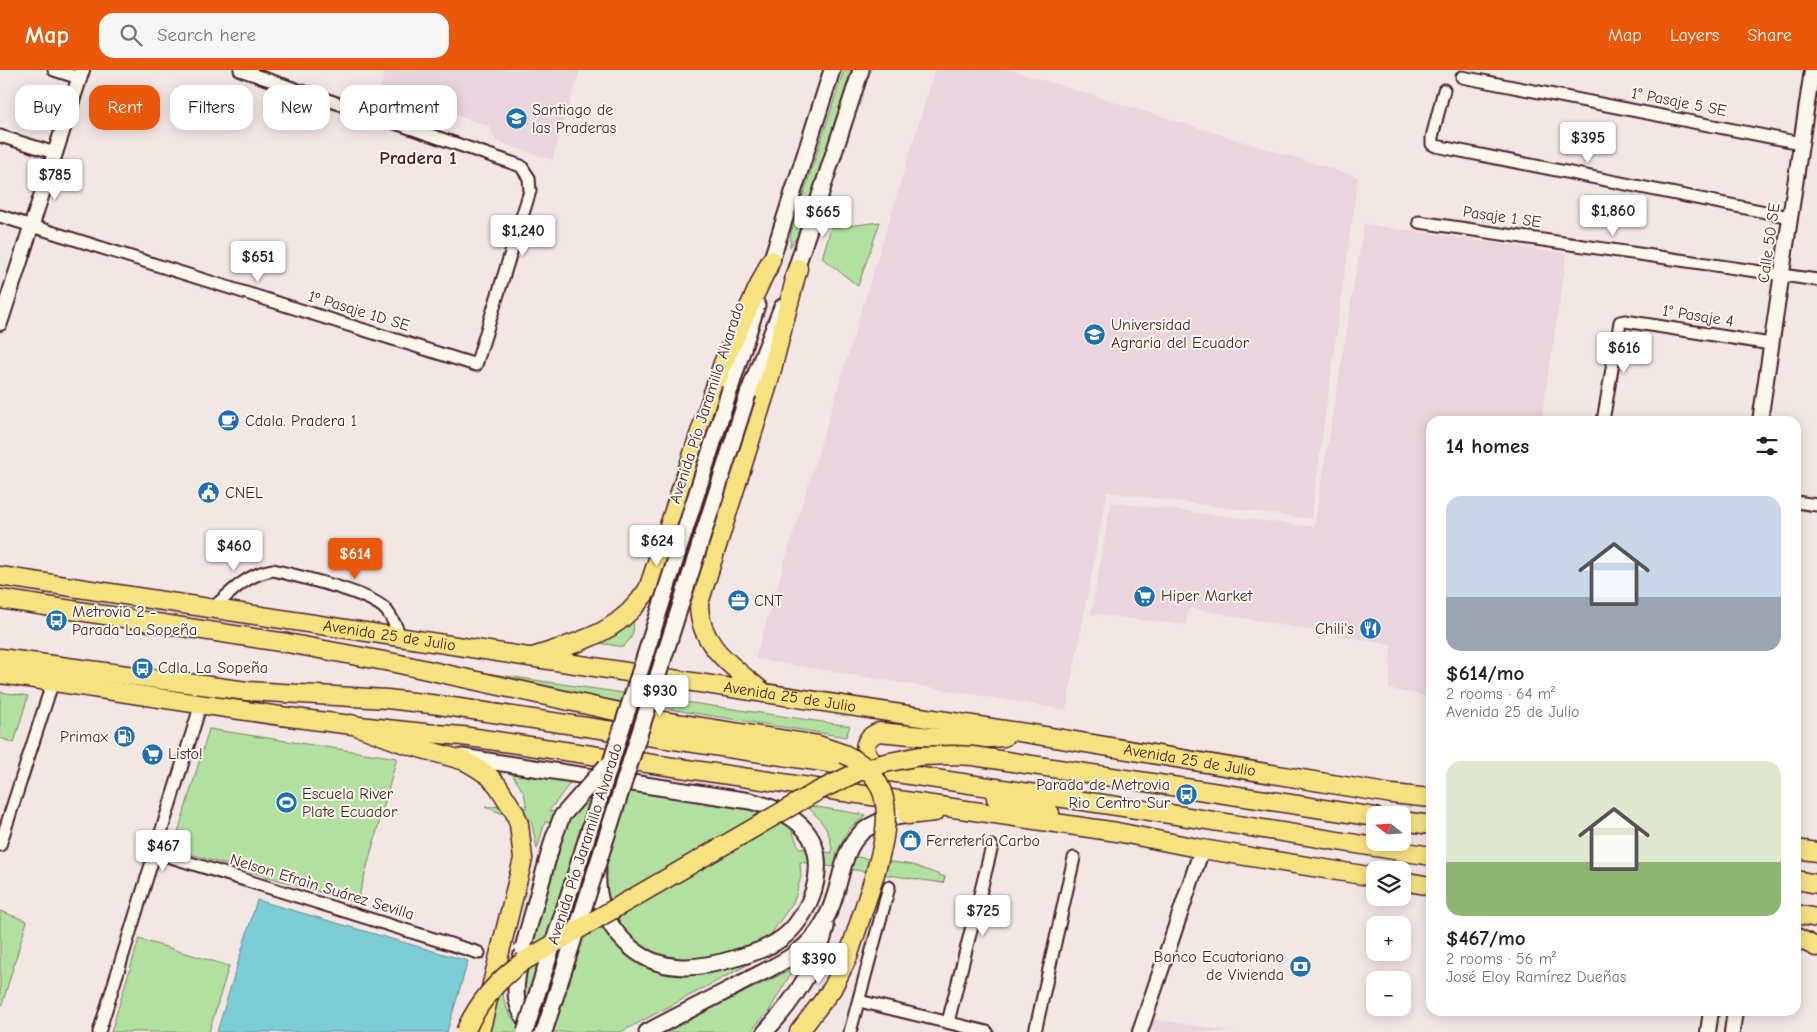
<!DOCTYPE html>
<html lang="en">
<head>
<meta charset="utf-8">
<style>
	:root { --surface:#fff; --page:#f6f6f6; --text:#202124; --muted:#757577; --accent:#ea580c }
	body { margin:0; font-family:"Comic Neue",sans-serif; background:var(--page); color:var(--text); height:100vh; display:flex; flex-direction:column; font-size:19px; white-space:nowrap }
	* { box-sizing:border-box; margin:0 }
	p { font-size:16px; color:var(--muted) }
	.icon { flex:none; width:28px; height:28px; fill:none; stroke:currentColor; stroke-width:2; stroke-linecap:round; stroke-linejoin:round }
	.map { position:relative; flex:1; overflow:hidden }
	.sheet { position:absolute; left:1426px; top:346px; width:375px; height:600px; display:flex; flex-direction:column; background:var(--surface); border-radius:15px; box-shadow:0 2px 12px #0003 }
	.sheet>* { flex:none }
	.top-card { position:absolute; left:15px; top:15px; width:475px; height:45px; display:flex; gap:10px }
	.needle { width:32px; rotate:287deg }
	.tools { position:absolute; left:1366px; top:736px; display:grid; gap:10px }
	.tools a { display:grid; place-items:center; width:45px; height:45px; border-radius:10px; background:var(--surface); box-shadow:0 2px 12px #0003; font-size:25px }
	.price { position:absolute; translate:-50% -42px; padding:0 11px; border-radius:5px; background:#fff; color:#222; font-size:16px; line-height:32px; filter:drop-shadow(0 1px 2px #0008) }
	.price::after { content:''; position:absolute; left:50%; top:30px; width:15px; height:11px; margin-left:-8px; background:inherit; clip-path:polygon(0 0,100% 0,50% 100%) }
	.price.active { background:var(--accent); color:#fff }
	ul { padding:0; list-style:none }
	li { display:grid; align-content:center; gap:10px; height:265px; padding:0 20px }
	li span { display:grid; place-items:center; height:155px; border-radius:15px; color:#555 }
	li>.icon { margin-inline-start:auto }
	span .icon { width:90px; height:90px; fill:#fffc; stroke-width:1 }
	li b { font-size:21px }
	h2 { display:flex; justify-content:space-between; align-items:center; height:60px; padding:0 20px; font-size:21px }
	.tag { padding:0 18px; border-radius:15px; background:var(--surface); box-shadow:0 2px 12px #0003; font-size:18px; line-height:45px }
	.tag.active { background:var(--accent); color:#fff }
	header { display:flex; align-items:center; gap:30px; box-sizing:border-box; height:70px; padding:0 25px; background:var(--accent); color:#fff }
	header strong { font-size:24px }
	nav { display:flex; gap:28px; margin-inline-start:auto; font-size:18px }
	.search { width:350px; height:45px; background:var(--page); display:flex; align-items:center; gap:12px; box-sizing:border-box; padding:0 18px; border-radius:15px; color:var(--muted); font-size:19px }
	.map>svg:first-child { display:block }
</style>
</head>
<body>
<header>
<strong>Map</strong>
<div class="search"><svg class="icon" aria-label="search" viewBox="0 0 24 24"><circle cx="10" cy="10" r="6"/><path d="M15 15l6 6"/></svg>Search here</div>
<nav><a>Map</a><a>Layers</a><a>Share</a></nav>
</header>
<div class="map">
<svg width="1817" height="962" viewBox="0 0 1817 962">
	<rect width="100%" height="100%" fill="#f3e7e5"/>
	<filter id="ink" filterUnits="userSpaceOnUse"><feTurbulence type="fractalNoise" baseFrequency=".02" numOctaves="2"/><feDisplacementMap in="SourceGraphic" scale="10" xChannelSelector="R" yChannelSelector="G"/><feConvolveMatrix kernelMatrix="1 2 1 2 8 2 1 2 1" color-interpolation-filters="sRGB"/></filter>
	<g filter="url(#ink)">
		<!-- built -->
		<g fill="#ead4dd">
			<polygon points="386,0 580,0 552,90 496,71 489,56 416,33 402,42 375,34"/>
			<polygon points="935,0 1010,0 1358,107 1311,449 1107,422 1066,640 755,589"/>
			<polygon points="1364,154 1567,184 1541,351 1431,351 1431,627 1389,619 1391,575 1189,538 1185,555 1091,544 1111,432 1314,457"/>
			<polygon points="1153,949 1235,962 1149,962"/>
		</g>
		<!-- green -->
		<g fill="#b1e0a0" stroke="#7e8066">
			<polygon points="844,0 852,0 798,165 790,177 791,162"/>
			<polygon points="880,152 858,216 822,188 831,158"/>
			<path d="M633,549c2,13 -1,20 -10,28l-24,-4z"/>
			<polygon points="486,603 850,656 846,667 586,626"/>
			<polygon points="0,622 28,626 14,673 0,668"/>
			<polygon points="209,659 397,688 357,833 173,779"/>
			<path d="M512,704l59,8 -22,29 25,4 23,-26 31,1 128,19 12,4 23,15 8,20 33,5c0,-21 -12,-35 -27,-48l61,10 -18,15 -12,24 77,11 32,12 -2,6 -143,-21 1,15 -7,24 -43,62 -130,69h-67l-29,-38 -2,-12 43,-156 -21,-4 -8,27 -6,-29 -20,-3 -26,-10 26,-1 16,2 -3,-15z"/>
			<polygon points="0,841 27,851 2,935 0,934"/>
			<polygon points="139,869 229,896 209,962 111,962"/>
			<polygon points="794,898 769,941 750,962 664,962"/>
			<path d="M502,902c-1,26 3,42 23,60h-39z"/>
		</g>
		<!-- water -->
		<polygon fill="#7ccdd5" stroke="#688791" points="257,830 468,891 447,962 217,962"/>
		<g fill="none" stroke-linecap="round" stroke-linejoin="round">
			<defs>
				<g id="minor">
					<polyline points="54,0 79,8"/>
					<polyline points="1462,7 1801,73"/>
					<polyline points="1444,20 1432,67 1432,74 1436,76 1790,147"/>
					<polyline points="0,66 55,83"/>
					<polyline points="0,146 476,295 530,121 529,108 521,96 240,0"/>
					<polyline points="1419,152 1817,210"/>
					<polyline points="1603,351 1620,252 1625,251 1771,274"/>
					<polyline points="1796,432 1817,435"/>
					<path d="M212,539c19,-17 35,-35 61,-39 27,7 92,21 111,38 8,7 13,21 17,30"/>
					<polyline points="0,775 53,611"/>
					<polyline points="155,782 479,883"/>
					<polyline points="859,931 987,962"/>
					<polyline points="948,952 992,776"/>
					<polyline points="99,962 201,634"/>
					<polyline points="850,962 889,817"/>
					<polyline points="1035,962 1074,788"/>
				</g>
				<g id="tertiary">
					<polyline points="0,253 82,0"/>
					<polyline points="1760,351 1812,0"/>
					<polyline points="1140,962 1202,779"/>
					<polyline points="1708,962 1711,941"/>
					<polyline points="1732,962 1735,941"/>
				</g>
				<g id="secondary">
					<polyline points="768,201 832,0"/>
					<polyline points="793,208 861,0"/>
					<polyline points="730,319 757,235"/>
					<polyline points="748,324 782,237"/>
					<path d="M462,687l288,44c47,12 78,35 64,88 -5,16 -14,33 -27,45 -15,13 -33,19 -51,24 -39,12 -79,16 -110,-15 -22,-21 -30,-45 -28,-75"/>
					<path d="M521,887c-7,33 -10,49 14,75"/>
					<path d="M647,962c30,-16 60,-31 91,-47 27,-15 59,-26 78,-51 39,-51 9,-109 91,-119"/>
					<path d="M765,962c28,-30 52,-65 61,-105"/>
				</g>
				<g id="primary">
					<path id="s1" d="M0,506l1032,158 360,60 39,4"/>
					<polyline points="0,529 287,573 395,593 656,650"/>
					<path d="M533,587c48,-16 86,-23 115,-68l75,-226 48,-103"/>
					<polyline points="0,588 247,621 387,629 439,635 1157,742 1431,786"/>
					<path d="M0,604c153,22 307,50 462,62l655,96 85,17 173,28"/>
					<path d="M764,623c-29,-25 -66,-47 -65,-90l70,-222 29,-113"/>
					<path d="M886,697c-21,-4 -30,-26 -7,-35l84,8 41,-3"/>
					<polyline points="996,728 1050,743"/>
					<polyline points="907,745 935,742"/>
					<polyline points="1796,779 1817,782"/>
					<polyline points="1796,810 1817,814"/>
					<polyline points="1402,811 1431,816"/>
					<polyline points="1796,844 1817,848"/>
					<polyline points="1796,867 1816,877"/>
				</g>
				<g id="trunk">
					<polyline points="656,650 818,675 844,684"/>
					<polyline points="351,654 402,673 465,691 477,698 489,706 498,716 515,743 519,754 523,789 480,962"/>
					<polyline points="1265,730 1375,747"/>
					<polyline points="1402,751 1431,755"/>
					<polyline points="799,962 832,919 848,887"/>
				</g>
			</defs>
			<!-- minor casing -->
			<use href="#minor" stroke="#4a1f2b" stroke-width="15"/>
			<!-- tertiary casing -->
			<use href="#tertiary" stroke="#4a1f2b" stroke-width="18"/>
			<!-- secondary casing -->
			<use href="#secondary" stroke="#4a1f2b" stroke-width="19"/>
			<!-- primary casing -->
			<use href="#primary" stroke="#4a1f2b" stroke-width="21"/>
			<!-- trunk casing -->
			<use href="#trunk" stroke="#4a1f2b" stroke-width="21"/>
			<!-- minor -->
			<use href="#minor" stroke="#fbf7ec" stroke-width="11"/>
			<!-- tertiary -->
			<use href="#tertiary" stroke="#fbf7ec" stroke-width="14"/>
			<!-- secondary -->
			<use href="#secondary" stroke="#fbf7ec" stroke-width="15"/>
			<!-- primary -->
			<use href="#primary" stroke="#f7e281" stroke-width="18"/>
			<!-- trunk -->
			<use href="#trunk" stroke="#f7e281" stroke-width="18"/>
			<defs>
				<g id="secondary-bridge">
					<polyline points="523,878 553,770 562,746 606,696"/>
					<polyline points="525,962 730,319"/>
					<polyline points="544,962 748,324"/>
				</g>
				<g id="trunk-bridge">
					<path d="M844,684c59,27 43,80 28,130 -8,24 -16,48 -24,73"/>
					<path d="M465,962c13,-30 32,-52 59,-71l292,-169 44,-21 25,-8 35,-7 33,-1 20,1 292,44"/>
				</g>
			</defs>
			<!-- secondary-bridge casing -->
			<use href="#secondary-bridge" stroke="#4a1f2b" stroke-width="19" stroke-linecap="butt"/>
			<!-- trunk-bridge casing -->
			<use href="#trunk-bridge" stroke="#4a1f2b" stroke-width="21" stroke-linecap="butt"/>
			<!-- secondary-bridge -->
			<use href="#secondary-bridge" stroke="#fbf7ec" stroke-width="15"/>
			<!-- trunk-bridge -->
			<use href="#trunk-bridge" stroke="#f7e281" stroke-width="18"/>
		</g>
	</g>
	<!-- icons -->
	<defs>
		<symbol id="university-disc" viewBox="-11 -11 22 22"><circle r="9.5" fill="#1f6fb2" stroke="#fbf7ec"/><path d="M0-5L7-2L0 1L-7-2ZM-4 1L0 2.5L4 1V4Q0 6-4 4Z" fill="#fff"/></symbol>
		<symbol id="cafe-disc" viewBox="-11 -11 22 22"><circle r="9.5" fill="#1f6fb2" stroke="#fbf7ec"/><path d="M-5.5-4.5H6V0H3Q3 3.5 0 3.5H-2.5Q-5.5 3.5-5.5 0ZM3-3.2v2h1.7v-2ZM-6 4.5H4V6H-6Z" fill="#fff"/></symbol>
		<symbol id="civic-disc" viewBox="-11 -11 22 22"><circle r="9.5" fill="#1f6fb2" stroke="#fbf7ec"/><path d="M-.6-6.5H3V-4.5H.6V-3L4-1V1h2V6H-6V1h2V-1L-.6-3ZM-1.2 2.5V6h2.4V2.5Z" fill="#fff"/></symbol>
		<symbol id="supermarket-disc" viewBox="-11 -11 22 22"><circle r="9.5" fill="#1f6fb2" stroke="#fbf7ec"/><path d="M-6-5.5h2.5l.6 2H6L4.5 2H-2.5L-4.4-4H-6ZM-1.5 3.2a1.3 1.3 0 1 0 .1 0ZM3 3.2a1.3 1.3 0 1 0 .1 0Z" fill="#fff"/></symbol>
		<symbol id="office-disc" viewBox="-11 -11 22 22"><circle r="9.5" fill="#1f6fb2" stroke="#fbf7ec"/><path d="M-6-3h4V-5.5h4V-3h4V5H-6ZM-1-4.5V-3h2v-1.5ZM-6 0V1H6V0Z" fill="#fff"/></symbol>
		<symbol id="bus-disc" viewBox="-11 -11 22 22"><circle r="9.5" fill="#1f6fb2" stroke="#fbf7ec"/><path d="M-5-6H5V4H4V6H2V4H-2V6H-4V4H-5ZM-3.5-4V0h7V-4ZM-3.5 1.2v1.5H-2V1.2ZM2 1.2v1.5H3.5V1.2Z" fill="#fff"/></symbol>
		<symbol id="restaurant-disc" viewBox="-11 -11 22 22"><circle r="9.5" fill="#1f6fb2" stroke="#fbf7ec"/><path d="M-5-6h1v4h1v-4h1v4h1v-4h1v5L-1.5 .5V6h-2V.5L-5-1ZM5-6V6H3V1.5H1.5Q1.5-4 5-6Z" fill="#fff"/></symbol>
		<symbol id="fuel-disc" viewBox="-11 -11 22 22"><circle r="9.5" fill="#1f6fb2" stroke="#fbf7ec"/><path d="M-5.5-6h7V0h2V4h1.3V-2.5L3-4.5l.8-.8L6-3V5H2.5V1h-1V6h-7ZM-4.2-4.7v3.2H.2V-4.7Z" fill="#fff"/></symbol>
		<symbol id="stadium-disc" viewBox="-11 -11 22 22"><circle r="9.5" fill="#1f6fb2" stroke="#fbf7ec"/><path d="M0-5a6.5 5 0 1 0 0 10a6.5 5 0 1 0 0-10ZM-3.5-1.8h7v3.6h-7Z" fill="#fff"/></symbol>
		<symbol id="shop-disc" viewBox="-11 -11 22 22"><circle r="9.5" fill="#1f6fb2" stroke="#fbf7ec"/><path d="M-5-2.5h2.3a2.7 3.5 0 0 1 5.4 0H5L5.5 6h-11ZM-1.5-2.5h3a1.5 2.3 0 0 0-3 0Z" fill="#fff"/></symbol>
		<symbol id="bank-disc" viewBox="-11 -11 22 22"><circle r="9.5" fill="#1f6fb2" stroke="#fbf7ec"/><path d="M-6-4H6V4H-6ZM0-2.3a2.3 2.3 0 1 0 0 4.6a2.3 2.3 0 1 0 0-4.6Z" fill="#fff"/></symbol>
	</defs>
	<g fill-rule="evenodd">
		<use href="#university-disc" x="504" y="36" width="25" height="25"/>
		<use href="#university-disc" x="1082" y="252" width="25" height="25"/>
		<use href="#cafe-disc" x="216" y="338" width="25" height="25"/>
		<use href="#civic-disc" x="196" y="410" width="25" height="25"/>
		<use href="#supermarket-disc" x="1132" y="514" width="25" height="25"/>
		<use href="#office-disc" x="726" y="518" width="25" height="25"/>
		<use href="#bus-disc" x="44" y="538" width="25" height="25"/>
		<use href="#restaurant-disc" x="1358" y="546" width="25" height="25"/>
		<use href="#bus-disc" x="130" y="586" width="25" height="25"/>
		<use href="#fuel-disc" x="112" y="654" width="25" height="25"/>
		<use href="#supermarket-disc" x="140" y="672" width="25" height="25"/>
		<use href="#bus-disc" x="1174" y="712" width="25" height="25"/>
		<use href="#stadium-disc" x="274" y="720" width="25" height="25"/>
		<use href="#shop-disc" x="898" y="758" width="25" height="25"/>
		<use href="#bank-disc" x="1288" y="884" width="25" height="25"/>
	</g>
	<g text-anchor="middle" dominant-baseline="central" stroke-width="4" stroke-linejoin="round" paint-order="stroke">
		<!-- street labels -->
		<g font-size="16" fill="#4a1f2b" stroke="#fbf7ec">
			<text transform="translate(1679 32) rotate(11)">1° Pasaje 5 SE</text>
			<text transform="translate(1502 147) rotate(8)">Pasaje 1 SE</text>
			<text transform="translate(1769 173) rotate(-82)">Calle 50 SE</text>
			<text transform="translate(359 241) rotate(17)">1º Pasaje 1D SE</text>
			<text transform="translate(1698 246) rotate(9)">1° Pasaje 4</text>
			<text transform="translate(707 333) rotate(-72)">Avenida Pío Jaramillo Alvarado</text>
			<text stroke="none"><textPath href="#s1" startOffset="394">Avenida 25 de Julio</textPath></text>
			<text stroke="none"><textPath href="#s1" startOffset="799">Avenida 25 de Julio</textPath></text>
			<text stroke="none"><textPath href="#s1" startOffset="1204">Avenida 25 de Julio</textPath></text>
			<text transform="translate(585 774) rotate(-72)">Avenida Pío Jaramillo Alvarado</text>
			<text transform="translate(322 817) rotate(17)">Nelson Efraìn Suárez Sevilla</text>
		</g>
		<!-- poi labels -->
		<g font-size="16" fill="#4a1f2b" stroke="#fbf7ec" text-anchor="start">
			<text x="532" y="40">Santiago de<tspan x="532" dy="18">las Praderas</tspan></text>
			<text x="1111" y="255">Universidad<tspan x="1111" dy="18">Agraria del Ecuador</tspan></text>
			<text x="245" y="351">Cdala. Pradera 1</text>
			<text x="225" y="423">CNEL</text>
			<text x="1161" y="526">Hiper Market</text>
			<text x="754" y="531">CNT</text>
			<text x="72" y="542">Metrovia 2 -<tspan x="72" dy="18">Parada La Sopeña</tspan></text>
			<text x="1354" y="559" text-anchor="end">Chili's</text>
			<text x="158" y="598">Cdla. La Sopeña</text>
			<text x="108" y="667" text-anchor="end">Primax</text>
			<text x="168" y="684">Listo!</text>
			<text x="1170" y="715" text-anchor="end">Parada de Metrovia<tspan x="1170" dy="18">Rio Centro Sur</tspan></text>
			<text x="302" y="724">Escuela River<tspan x="302" dy="18">Plate Ecuador</tspan></text>
			<text x="926" y="771">Ferretería Carbo</text>
			<text x="1284" y="887" text-anchor="end">Banco Ecuatoriano<tspan x="1284" dy="18">de Vivienda</tspan></text>
		</g>
		<!-- quarter labels -->
		<g font-size="19" font-weight="bold" fill="#4a1f2b" stroke="#fbf7ec">
			<text x="418" y="88">Pradera 1</text>
		</g>
	</g>
</svg>
<div class="tools">
<a><svg class="needle" viewBox="-14 -14 28 28"><path d="M0-13l5 13h-10z" fill="#e53935"/><path d="M0 13l5-13h-10z" fill="#757577"/></svg></a>
<a><svg class="icon" aria-label="layers" viewBox="0 0 24 24"><path d="M12 4l9 5-9 5-9-5zM3 14l9 5 9-5"/></svg></a>
<a>+</a>
<a>−</a>
</div>
<b class="price" style="left:1588px;top:94px">$395</b>
<b class="price" style="left:55px;top:131px">$785</b>
<b class="price" style="left:1613px;top:167px">$1,860</b>
<b class="price" style="left:823px;top:168px">$665</b>
<b class="price" style="left:523px;top:187px">$1,240</b>
<b class="price" style="left:258px;top:213px">$651</b>
<b class="price" style="left:1624px;top:304px">$616</b>
<b class="price" style="left:657px;top:497px">$624</b>
<b class="price" style="left:234px;top:502px">$460</b>
<b class="price active" style="left:355px;top:510px">$614</b>
<b class="price" style="left:660px;top:647px">$930</b>
<b class="price" style="left:163px;top:802px">$467</b>
<b class="price" style="left:983px;top:867px">$725</b>
<b class="price" style="left:819px;top:915px">$390</b>
<div class="top-card">
<a class="tag">Buy</a>
<a class="tag active">Rent</a>
<a class="tag">Filters</a>
<a class="tag">New</a>
<a class="tag">Apartment</a>
</div>
<section class="sheet">
<h2>14 homes<svg class="icon" aria-label="filters" viewBox="0 0 24 24"><path d="M4 7h16M4 17h16"/><circle cx="9" cy="7" r="2"/><circle cx="15" cy="17" r="2"/></svg></h2>
<ul>
<li><span style="background:linear-gradient(#c9d6e8 65%,#9aa5b1 0)"><svg class="icon" aria-label="home" viewBox="0 0 24 24"><path d="M3 11l9-7 9 7M6 9v11h12V9"/></svg></span><div><b>$614/mo</b><p>2 rooms · 64 m²</p><p>Avenida 25 de Julio</p></div></li>
<li><span style="background:linear-gradient(#dfe7d0 65%,#8fb573 0)"><svg class="icon" aria-label="home" viewBox="0 0 24 24"><path d="M3 11l9-7 9 7M6 9v11h12V9"/></svg></span><div><b>$467/mo</b><p>2 rooms · 56 m²</p><p>José Eloy Ramírez Dueñas</p></div></li>
</ul>
</section>
</div>
</body>
</html>
